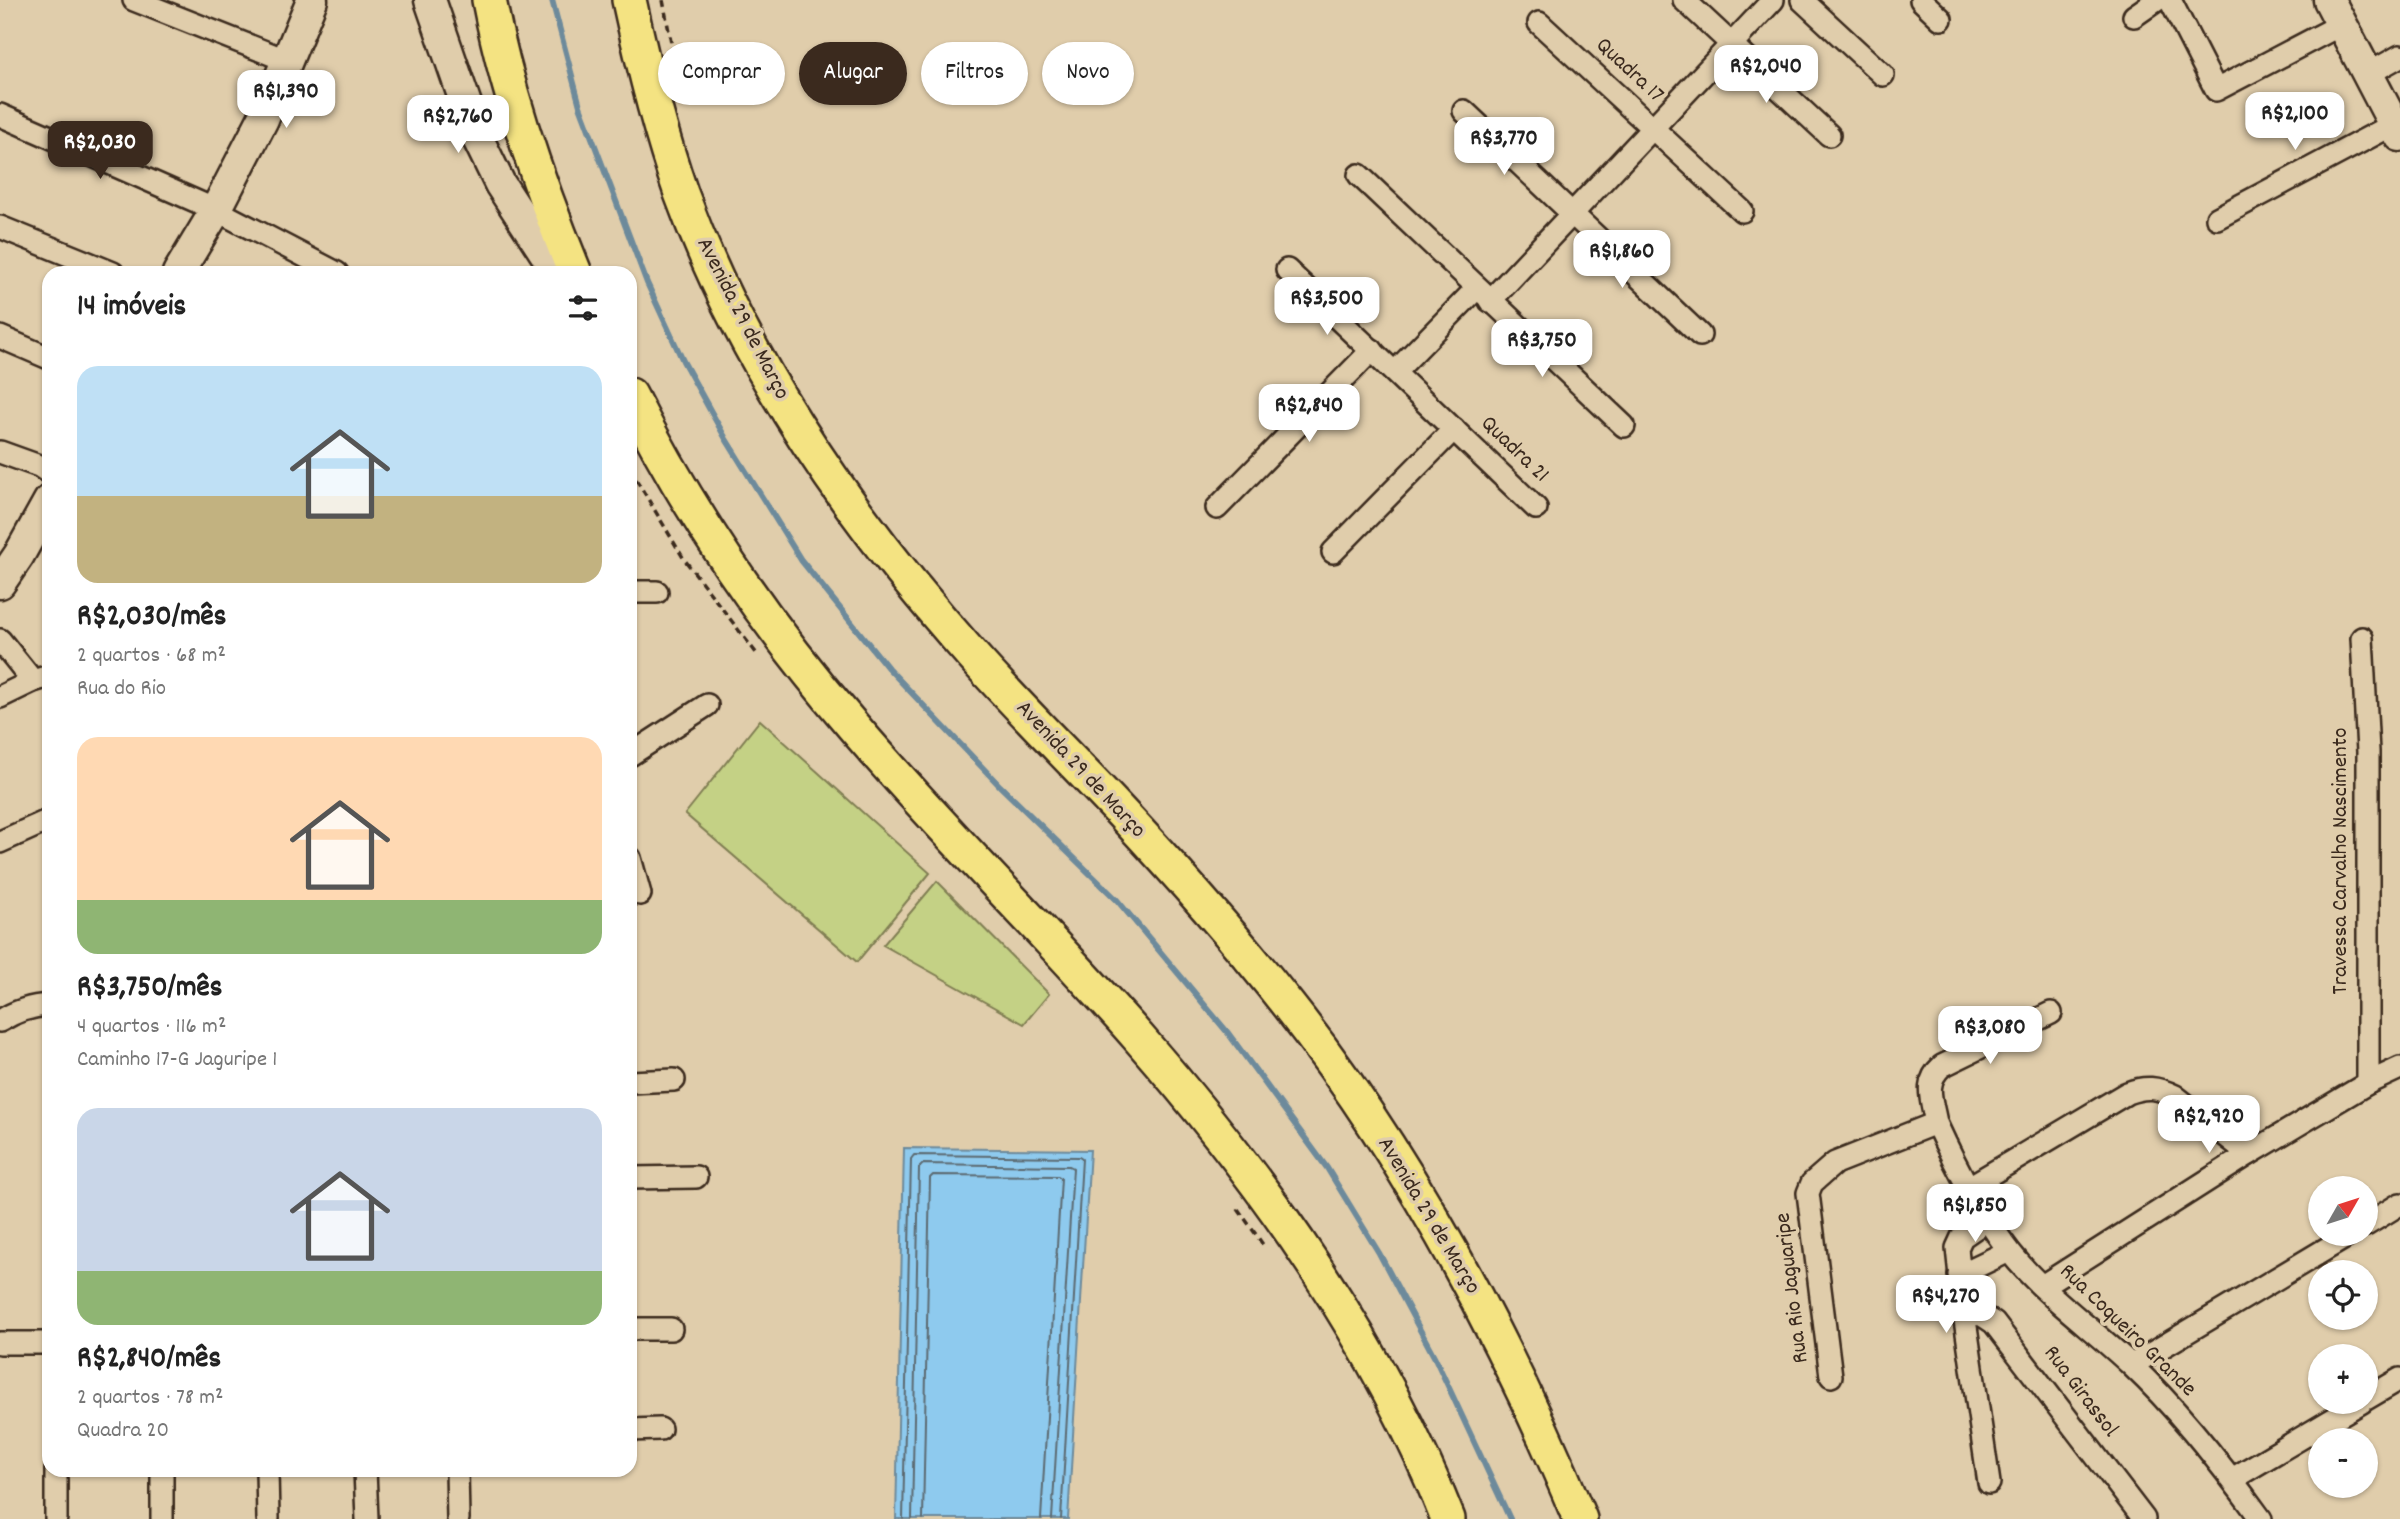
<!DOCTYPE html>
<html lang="pt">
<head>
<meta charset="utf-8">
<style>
	:root { --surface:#fff; --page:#f2f2f2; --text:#222; --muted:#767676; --accent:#3b2a1e }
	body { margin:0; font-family:Dekko,sans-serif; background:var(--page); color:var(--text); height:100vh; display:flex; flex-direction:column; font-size:26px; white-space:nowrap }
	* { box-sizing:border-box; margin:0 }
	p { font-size:23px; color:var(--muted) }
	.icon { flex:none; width:38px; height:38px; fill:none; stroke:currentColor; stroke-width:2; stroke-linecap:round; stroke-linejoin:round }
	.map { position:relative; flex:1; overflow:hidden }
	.panel { position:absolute; left:42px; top:266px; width:595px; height:1211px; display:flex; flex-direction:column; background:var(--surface); border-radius:21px; box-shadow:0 2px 5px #0004 }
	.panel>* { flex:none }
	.banner { position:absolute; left:658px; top:42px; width:665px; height:63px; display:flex; gap:14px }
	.needle { width:46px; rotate:51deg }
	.fabs { position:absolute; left:2308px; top:1176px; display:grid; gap:14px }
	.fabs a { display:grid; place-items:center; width:70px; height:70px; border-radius:50%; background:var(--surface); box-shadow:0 2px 5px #0004; font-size:35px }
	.price { position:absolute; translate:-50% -60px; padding:0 16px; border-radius:14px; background:#fff; color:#222; font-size:23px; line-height:46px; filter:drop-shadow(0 2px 4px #0008) }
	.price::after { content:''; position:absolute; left:50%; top:42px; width:21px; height:16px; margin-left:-10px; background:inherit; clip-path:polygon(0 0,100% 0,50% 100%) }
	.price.on { background:var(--accent); color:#fff }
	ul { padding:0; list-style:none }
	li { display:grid; align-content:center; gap:14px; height:371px; padding:0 35px }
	li span { display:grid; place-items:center; height:217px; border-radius:21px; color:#555 }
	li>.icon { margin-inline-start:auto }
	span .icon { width:126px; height:126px; fill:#fffc; stroke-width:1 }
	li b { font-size:30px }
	h2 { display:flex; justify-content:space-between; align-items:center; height:84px; padding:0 35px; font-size:30px }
	.chip { padding:0 24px; border-radius:32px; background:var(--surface); box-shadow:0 2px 5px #0004; font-size:24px; line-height:63px }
	.chip.on { background:var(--accent); color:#fff }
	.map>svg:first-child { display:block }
</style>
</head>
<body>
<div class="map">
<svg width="2400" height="1519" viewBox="0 0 2400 1519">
	<rect width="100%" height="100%" fill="#e0cdab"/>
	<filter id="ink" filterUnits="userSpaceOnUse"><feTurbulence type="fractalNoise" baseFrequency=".0143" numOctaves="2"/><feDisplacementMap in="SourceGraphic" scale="14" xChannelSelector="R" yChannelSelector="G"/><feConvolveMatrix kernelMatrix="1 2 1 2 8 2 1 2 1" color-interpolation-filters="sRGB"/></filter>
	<g filter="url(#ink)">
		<!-- green -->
		<g fill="#c4d185" stroke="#807e52" stroke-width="2">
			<polygon points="760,720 930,873 857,962 685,814"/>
			<polygon points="937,881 1049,994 1024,1024 883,945"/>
		</g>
		<!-- water -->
		<polygon fill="#8ecaee" stroke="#6d8a9b" stroke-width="2" points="904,1148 1090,1150 1068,1519 896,1519"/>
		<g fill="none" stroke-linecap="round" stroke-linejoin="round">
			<!-- shore -->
			<g stroke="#5c6a71" stroke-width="2">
				<polyline points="903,1519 911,1159 914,1155 1079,1157 1082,1159 1061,1519"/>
				<polyline points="912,1519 919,1168 923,1164 1069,1166 1073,1168 1052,1519"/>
				<polyline points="923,1519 930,1178 933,1175 1058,1176 1061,1178 1041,1519"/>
			</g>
			<!-- stream -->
			<polyline stroke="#6d8a9b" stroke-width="6" points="552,0 580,106 647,283 683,361 726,439 801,560 888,668 1000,786 1117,900 1228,1033 1327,1168 1379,1253 1435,1358 1510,1519"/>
			<defs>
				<g id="street">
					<polyline points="134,0 288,61"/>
					<polyline points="1684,0 1829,135"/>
					<polyline points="1802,0 1883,75"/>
					<polyline points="1921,0 1941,19"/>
					<polyline points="2170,0 2216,90 2342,24"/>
					<polyline points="2134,16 2157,0"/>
					<polyline points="1539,23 1742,211"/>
					<polyline points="2368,74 2400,56"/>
					<polyline points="1464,111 1700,335"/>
					<polyline points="0,115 216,210 337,273"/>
					<polyline points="1359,175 1624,426"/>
					<polyline points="2217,218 2394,124"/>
					<polyline points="0,227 113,273"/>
					<polyline points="1287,270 1536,508"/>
					<polyline points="1490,301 1773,0"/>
					<polyline points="0,337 49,358"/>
					<polyline points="1395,372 1477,288"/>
					<polyline points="0,452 39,466 49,473"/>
					<polyline points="1217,508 1372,350"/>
					<polyline points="1333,552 1454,429"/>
					<polyline points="630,592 657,592"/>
					<polyline points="2362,638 2368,752 2368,1083"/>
					<polyline points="0,640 33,681"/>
					<polyline points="0,697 33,681 49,676"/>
					<polyline points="630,755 707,705"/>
					<polyline points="0,842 49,820"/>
					<polyline points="630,858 640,894"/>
					<path d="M0,1021c14,-9 32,-15 49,-16"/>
					<polyline points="630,1082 674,1080"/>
					<path d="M1936,1123c-4,-23 -13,-40 6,-57l109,-53"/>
					<polyline points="630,1178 696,1177"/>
					<path d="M1969,1187l158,-94c18,-7 30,-6 48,3l74,58"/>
					<polyline points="1988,1219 1962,1237 1957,1248 1964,1313 1989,1483"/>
					<polyline points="2366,1225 2400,1204"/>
					<polyline points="1959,1275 2009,1251"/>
					<polyline points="2042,1286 2249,1154 2368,1083 2400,1068"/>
					<polyline points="1964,1313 1982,1315 1994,1323 2144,1519"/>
					<polyline points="630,1329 671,1329"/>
					<polyline points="0,1343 49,1343"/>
					<polyline points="2132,1365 2351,1234"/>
					<path d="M1831,1376l-23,-183 4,-10 23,-20 101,-40c20,44 44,90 74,129 34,43 81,75 121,113 48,45 91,100 130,154"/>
					<polyline points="2366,1399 2400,1379"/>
					<polyline points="630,1430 660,1429"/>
					<polyline points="162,1470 162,1519"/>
					<polyline points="267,1470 268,1519"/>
					<polyline points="365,1470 367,1519"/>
					<polyline points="457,1470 458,1519"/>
					<polyline points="2232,1479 2362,1402"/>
					<polyline points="56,1519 56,1470"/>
				</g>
				<g id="secondary">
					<polyline points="430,0 478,139 500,184 558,273"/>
					<polyline points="2329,0 2400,136"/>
					<polyline points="178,273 216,210 263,119 312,0"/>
					<polyline points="0,583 19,555 49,501"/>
				</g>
				<g id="primary">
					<path d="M489,0c18,94 50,185 86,273"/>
					<path d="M629,0c14,65 30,130 52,193 62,171 170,326 290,461 46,52 96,101 144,152 60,64 119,130 173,199 123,155 216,332 292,514"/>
					<path d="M630,395c60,119 136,230 223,331 91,107 192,205 285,311 125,143 240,304 310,482"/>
				</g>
			</defs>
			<!-- street casing -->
			<use href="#street" stroke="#3b2a1e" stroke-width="26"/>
			<!-- secondary casing -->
			<use href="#secondary" stroke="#3b2a1e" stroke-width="35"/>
			<!-- primary casing -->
			<use href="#primary" stroke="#3b2a1e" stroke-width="38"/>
			<!-- path -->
			<g stroke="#3b2a1e" stroke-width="3.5" stroke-dasharray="7 5" stroke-linecap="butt">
				<polyline points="663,0 680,89"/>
				<polyline points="630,469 684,559 757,654"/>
				<polyline points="1238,1209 1264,1246"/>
			</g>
			<!-- street -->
			<use href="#street" stroke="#e0cdab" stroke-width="21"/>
			<!-- secondary -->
			<use href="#secondary" stroke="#e0cdab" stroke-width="30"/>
			<!-- primary -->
			<use href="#primary" stroke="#f4e382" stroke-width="33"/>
		</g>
	</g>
	<g text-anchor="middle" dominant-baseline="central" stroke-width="7" stroke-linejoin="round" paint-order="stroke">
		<!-- street labels -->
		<g font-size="23" fill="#3b2a1e" stroke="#e0cdab">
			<text transform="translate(1629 71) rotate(43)">Quadra 17</text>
			<text transform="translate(742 319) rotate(63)">Avenida 29 de Março</text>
			<text transform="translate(1514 450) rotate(44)">Quadra 21</text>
			<text transform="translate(1080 770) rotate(47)">Avenida 29 de Março</text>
			<text transform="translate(2341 861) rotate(-90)">Travessa Carvalho Nascimento</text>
			<text transform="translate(1428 1216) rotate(59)">Avenida 29 de Março</text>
			<text transform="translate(1793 1288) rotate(-97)">Rua Rio Jaguaripe</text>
			<text transform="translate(2127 1331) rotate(44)">Rua Coqueiro Grande</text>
			<text transform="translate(2080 1392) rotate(53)">Rua Girassol</text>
		</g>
	</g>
</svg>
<div class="fabs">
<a><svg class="needle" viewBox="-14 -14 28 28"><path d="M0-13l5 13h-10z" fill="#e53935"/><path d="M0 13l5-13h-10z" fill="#767676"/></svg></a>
<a><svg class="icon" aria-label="locate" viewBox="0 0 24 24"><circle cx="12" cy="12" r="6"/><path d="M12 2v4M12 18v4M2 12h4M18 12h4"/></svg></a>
<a>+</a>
<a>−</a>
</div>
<b class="price" style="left:1766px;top:105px">R$2,040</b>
<b class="price" style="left:286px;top:130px">R$1,390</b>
<b class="price" style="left:2295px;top:152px">R$2,100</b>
<b class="price" style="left:458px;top:155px">R$2,760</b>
<b class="price" style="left:1504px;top:177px">R$3,770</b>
<b class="price on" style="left:100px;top:181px">R$2,030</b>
<b class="price" style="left:1622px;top:290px">R$1,860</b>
<b class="price" style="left:1327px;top:337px">R$3,500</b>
<b class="price" style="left:1542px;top:379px">R$3,750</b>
<b class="price" style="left:1309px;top:444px">R$2,840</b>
<b class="price" style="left:1990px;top:1066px">R$3,080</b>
<b class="price" style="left:2209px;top:1155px">R$2,920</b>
<b class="price" style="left:1975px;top:1244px">R$1,850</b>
<b class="price" style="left:1946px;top:1335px">R$4,270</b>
<div class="banner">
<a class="chip">Comprar</a>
<a class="chip on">Alugar</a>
<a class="chip">Filtros</a>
<a class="chip">Novo</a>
</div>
<section class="panel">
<h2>14 imóveis<svg class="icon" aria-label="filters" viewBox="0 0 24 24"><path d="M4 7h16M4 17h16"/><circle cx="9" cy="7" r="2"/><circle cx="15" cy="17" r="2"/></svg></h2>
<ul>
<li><span style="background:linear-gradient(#bfe0f5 60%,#c2b280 0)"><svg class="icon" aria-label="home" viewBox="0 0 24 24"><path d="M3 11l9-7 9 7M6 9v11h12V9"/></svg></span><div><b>R$2,030/mês</b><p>2 quartos · 68 m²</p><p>Rua do Rio</p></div></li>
<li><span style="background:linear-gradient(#ffd9b3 75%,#8fb573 0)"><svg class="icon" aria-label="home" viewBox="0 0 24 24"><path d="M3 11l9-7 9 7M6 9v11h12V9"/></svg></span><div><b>R$3,750/mês</b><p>4 quartos · 116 m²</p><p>Caminho 17-G Jaguripe 1</p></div></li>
<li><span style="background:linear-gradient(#c9d6e8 75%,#8fb573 0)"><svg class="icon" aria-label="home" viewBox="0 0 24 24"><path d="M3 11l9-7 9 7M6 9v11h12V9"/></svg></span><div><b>R$2,840/mês</b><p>2 quartos · 78 m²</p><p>Quadra 20</p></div></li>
</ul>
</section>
</div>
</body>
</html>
